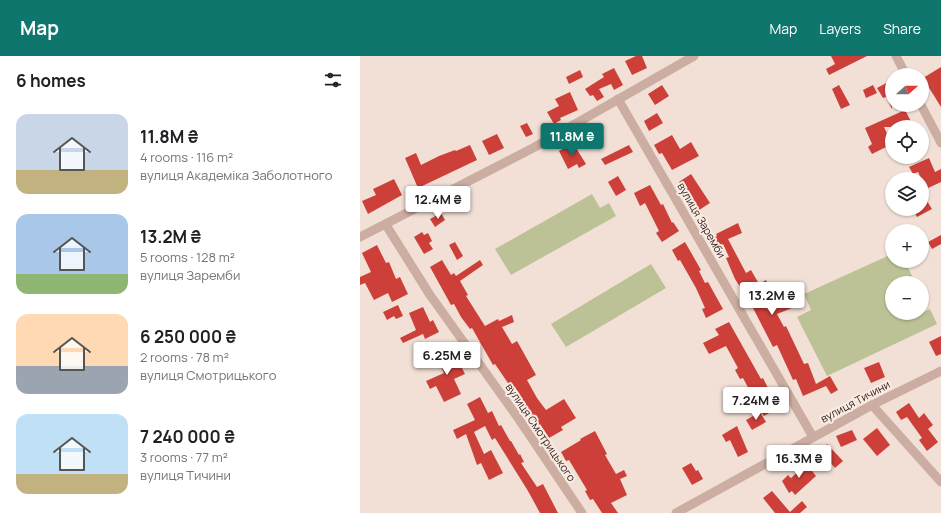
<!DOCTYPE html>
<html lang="en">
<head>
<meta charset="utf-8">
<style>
	:root { --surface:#fff; --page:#f6f6f6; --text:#202124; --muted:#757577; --accent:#0f766e }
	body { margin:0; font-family:Manrope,sans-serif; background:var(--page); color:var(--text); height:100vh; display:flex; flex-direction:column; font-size:15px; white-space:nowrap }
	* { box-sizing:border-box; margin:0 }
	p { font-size:13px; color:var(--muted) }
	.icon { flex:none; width:22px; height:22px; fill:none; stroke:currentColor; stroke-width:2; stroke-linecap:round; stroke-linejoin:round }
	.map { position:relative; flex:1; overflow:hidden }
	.side { display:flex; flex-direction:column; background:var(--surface); width:360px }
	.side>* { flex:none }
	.needle { width:26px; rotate:69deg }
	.fabs { position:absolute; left:525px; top:12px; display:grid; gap:8px }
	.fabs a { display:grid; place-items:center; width:44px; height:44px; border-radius:50%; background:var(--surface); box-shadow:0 1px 3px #0004; font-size:20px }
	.price { position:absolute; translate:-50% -34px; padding:0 9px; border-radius:4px; background:#fff; color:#222; font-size:13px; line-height:26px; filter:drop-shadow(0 1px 2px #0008) }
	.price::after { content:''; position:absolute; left:50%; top:24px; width:12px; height:9px; margin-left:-6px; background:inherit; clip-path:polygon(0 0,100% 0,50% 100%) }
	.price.on { background:var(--accent); color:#fff }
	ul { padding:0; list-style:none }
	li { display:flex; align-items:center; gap:12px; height:100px; padding:0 16px }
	li span { display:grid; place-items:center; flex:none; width:112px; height:80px; border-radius:12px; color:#555 }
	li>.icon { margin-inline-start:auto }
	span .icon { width:48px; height:48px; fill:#fffc; stroke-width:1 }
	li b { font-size:17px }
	h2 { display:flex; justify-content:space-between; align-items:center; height:48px; padding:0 16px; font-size:17px }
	header { display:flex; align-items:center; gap:24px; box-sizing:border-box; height:56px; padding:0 20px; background:var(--accent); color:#fff }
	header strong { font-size:19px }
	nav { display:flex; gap:22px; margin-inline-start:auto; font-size:14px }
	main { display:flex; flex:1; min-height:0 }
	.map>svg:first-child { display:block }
</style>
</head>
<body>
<header>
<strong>Map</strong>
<nav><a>Map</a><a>Layers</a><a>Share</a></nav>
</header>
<main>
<section class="side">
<h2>6 homes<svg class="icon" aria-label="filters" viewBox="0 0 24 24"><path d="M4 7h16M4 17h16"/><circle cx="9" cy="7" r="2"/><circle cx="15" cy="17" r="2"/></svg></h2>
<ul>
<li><span style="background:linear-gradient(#c9d6e8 70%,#c2b280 0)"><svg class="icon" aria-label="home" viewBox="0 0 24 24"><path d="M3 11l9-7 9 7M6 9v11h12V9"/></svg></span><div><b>11.8M ₴</b><p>4 rooms · 116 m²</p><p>вулиця Академіка Заболотного</p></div></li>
<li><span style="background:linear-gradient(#a9c7e8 75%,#8fb573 0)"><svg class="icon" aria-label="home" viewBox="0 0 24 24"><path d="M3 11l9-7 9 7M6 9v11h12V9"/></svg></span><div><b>13.2M ₴</b><p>5 rooms · 128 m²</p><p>вулиця Заремби</p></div></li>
<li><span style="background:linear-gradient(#ffd9b3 65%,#9aa5b1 0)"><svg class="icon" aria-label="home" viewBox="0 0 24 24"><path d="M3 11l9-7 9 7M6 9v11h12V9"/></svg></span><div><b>6 250 000 ₴</b><p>2 rooms · 78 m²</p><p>вулиця Смотрицького</p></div></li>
<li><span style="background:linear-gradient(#bfe0f5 75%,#c2b280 0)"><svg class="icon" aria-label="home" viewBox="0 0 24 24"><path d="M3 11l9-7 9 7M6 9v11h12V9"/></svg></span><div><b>7 240 000 ₴</b><p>3 rooms · 77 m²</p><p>вулиця Тичини</p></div></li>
</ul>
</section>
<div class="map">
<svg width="581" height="457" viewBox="0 0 581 457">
	<rect width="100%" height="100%" fill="#f2e0d6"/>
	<!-- green -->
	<g fill="#bcc296">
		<polygon points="232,138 240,152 249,147 256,160 151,219 135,193"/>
		<polygon points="532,198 532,205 545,205 554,224 547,227 532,227 532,257 562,257 570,253 577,268 467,320 437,261 451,254 444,238"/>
		<polygon points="291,208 306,232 206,291 191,268"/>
	</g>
	<!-- building -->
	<g fill="#cd403a">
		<polygon points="276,0 282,0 287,12 272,19 265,5"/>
		<polygon points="471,0 507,0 469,19 466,13 475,8"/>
		<polygon points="581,11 581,51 563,22"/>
		<polygon points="254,12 263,29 254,34 251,28 239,33 244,41 237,45 233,39 230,40 225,33 244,21 242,18"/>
		<polygon points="220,14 223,21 209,28 206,21"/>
		<polygon points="530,25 532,29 532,53 526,41 523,42 517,32"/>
		<polygon points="302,29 309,40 295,49 288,38"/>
		<polygon points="479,29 490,49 481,53 472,33"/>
		<polygon points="513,29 517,37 506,42 503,34"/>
		<polygon points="210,36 218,54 200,62 201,64 194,68 187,56 199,50 195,43"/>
		<polygon points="545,54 554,71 524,71 532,88 512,98 508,91 512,88 505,72"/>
		<polygon points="297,57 303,67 289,75 284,65"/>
		<polygon points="167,67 173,78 166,81 160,70"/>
		<polygon points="225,73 229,79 216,86 212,79"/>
		<polygon points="137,78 144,92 129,99 122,85"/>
		<polygon points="312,79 320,93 331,86 339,100 312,114 302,97 299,98 294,89"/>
		<polygon points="213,87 226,108 219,112 217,108 208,113 199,95"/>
		<polygon points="110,89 117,104 58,132 45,102 56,97 61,109 79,100 95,94 96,95"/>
		<polygon points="269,89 273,96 245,109 241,103"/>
		<polygon points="569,102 575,116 581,113 581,126 566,133 558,116 553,118 549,111"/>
		<polygon points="331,118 350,147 336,156 319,126"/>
		<polygon points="258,120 266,134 256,140 248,126"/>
		<polygon points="34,123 42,139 8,158 2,145 16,139 13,133"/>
		<polygon points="290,129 301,149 303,148 312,167 313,166 319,175 302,186 296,177 299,175 285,147 280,150 274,137"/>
		<polygon points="562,137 572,153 557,161 552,153 562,153"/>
		<polygon points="81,157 85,164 75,171 70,163"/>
		<polygon points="378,167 382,177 368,183 386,217 391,214 399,228 406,224 412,235 415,234 420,245 434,239 435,241 438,239 442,248 417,258 424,271 426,270 444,308 448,307 456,328 470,320 478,334 471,338 466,330 443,340 436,323 433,324 417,289 413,291 392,250 375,223 366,202 369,201 363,188 355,192 351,183 357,180 356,178"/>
		<polygon points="62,176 64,179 68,177 72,185 69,187 73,193 64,198 54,181"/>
		<polygon points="581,179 581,188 572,193 568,186"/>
		<polygon points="95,186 103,200 97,204 89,189"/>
		<polygon points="325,186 341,214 339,215 345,227 348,226 363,253 346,262 342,253 345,252 336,232 320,204 318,205 312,194"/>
		<polygon points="17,189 26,207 29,206 36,223 40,221 48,238 32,246 28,237 14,244 5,227 0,229 0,221 11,216 2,197"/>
		<polygon points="82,204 91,219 94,217 96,220 120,204 123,209 100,225 108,239 106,240 125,270 138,263 139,265 152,259 154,266 142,271 152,288 157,285 176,319 167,324 177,342 186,354 204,343 216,362 201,371 203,374 189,382 180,368 177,370 155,331 152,333 135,308 133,309 112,272 110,273 101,261 94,248 91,249 70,211"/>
		<polygon points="38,249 43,260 36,263 34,260 27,264 23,256"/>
		<polygon points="63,251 70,266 73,264 79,276 65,283 63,278 43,287 40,282 56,274 49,257"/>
		<polygon points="369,266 401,323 403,322 413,342 416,341 421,350 404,360 398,351 402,348 396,337 392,339 383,322 380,323 375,314 378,312 366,290 349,298 343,287 359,279 355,273"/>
		<polygon points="581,280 581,298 576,300 569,286"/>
		<polygon points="88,292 98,311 101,310 105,318 94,323 101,338 84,346 76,330 70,333 66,325 84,317 75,299"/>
		<polygon points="519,306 525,321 511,327 504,312"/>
		<polygon points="120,341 128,357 132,355 139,370 141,369 150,385 151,385 159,399 160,398 164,406 161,407 177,431 183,428 198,457 180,457 168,435 135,382 132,384 125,370 114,376 124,398 131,394 143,417 129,424 121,407 117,409 106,378 97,383 93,374 115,364 107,348"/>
		<polygon points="549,347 559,362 564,357 573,369 568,373 578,386 567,395 559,384 562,382 547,361 541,364 536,356"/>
		<polygon points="400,356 406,366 392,374 386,364"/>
		<polygon points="377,370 388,396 378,401 370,384 366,386 362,379"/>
		<polygon points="517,372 530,389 517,400 503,383"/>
		<polygon points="492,374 497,384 481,391 476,380"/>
		<polygon points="235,375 247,398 245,399 256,418 264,414 267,420 260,423 267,439 251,447 258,457 242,457 233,443 230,444 225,435 227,434 209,404 206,405 201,396 221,384 220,383"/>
		<polygon points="467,388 483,405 475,412 460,395"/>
		<polygon points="445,406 456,420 435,439 432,435 429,437 422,425 428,419 431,422 441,413 439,411"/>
		<polygon points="331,407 336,415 338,414 343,423 332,429 322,412"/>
		<polygon points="412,435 430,456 442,445 447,451 440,457 415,457 403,442"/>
	</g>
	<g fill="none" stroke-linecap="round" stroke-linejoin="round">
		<!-- minor -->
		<g stroke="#cbada2" stroke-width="9">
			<polyline points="536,0 546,19"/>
			<polyline points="258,43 453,381"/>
			<polyline points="561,49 581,87"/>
			<polyline points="26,169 70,239 158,362 222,457"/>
			<polyline points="0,181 173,92 334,0"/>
			<polyline points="512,349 581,426"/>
			<polyline points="316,457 512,349 581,315"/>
		</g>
	</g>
	<g text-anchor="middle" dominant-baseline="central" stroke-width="4" stroke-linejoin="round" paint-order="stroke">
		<!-- street labels -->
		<g font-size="11" fill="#352725" stroke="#faebe3">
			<text transform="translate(342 164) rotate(60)">вулиця Заремби</text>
			<text transform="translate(495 345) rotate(-28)">вулиця Тичини</text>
			<text transform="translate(181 376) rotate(56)">вулиця Смотрицького</text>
		</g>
	</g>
</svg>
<div class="fabs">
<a><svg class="needle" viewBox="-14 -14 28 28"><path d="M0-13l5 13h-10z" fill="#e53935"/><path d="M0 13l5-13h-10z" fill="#757577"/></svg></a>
<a><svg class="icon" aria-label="locate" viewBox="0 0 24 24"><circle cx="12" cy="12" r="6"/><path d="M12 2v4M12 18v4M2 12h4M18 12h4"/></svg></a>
<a><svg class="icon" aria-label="layers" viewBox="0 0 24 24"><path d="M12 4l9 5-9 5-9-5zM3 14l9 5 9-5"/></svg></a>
<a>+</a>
<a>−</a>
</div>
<b class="price on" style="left:212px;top:101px">11.8M ₴</b>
<b class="price" style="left:78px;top:164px">12.4M ₴</b>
<b class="price" style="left:412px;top:260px">13.2M ₴</b>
<b class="price" style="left:87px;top:320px">6.25M ₴</b>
<b class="price" style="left:396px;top:365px">7.24M ₴</b>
<b class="price" style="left:439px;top:423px">16.3M ₴</b>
</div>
</main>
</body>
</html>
